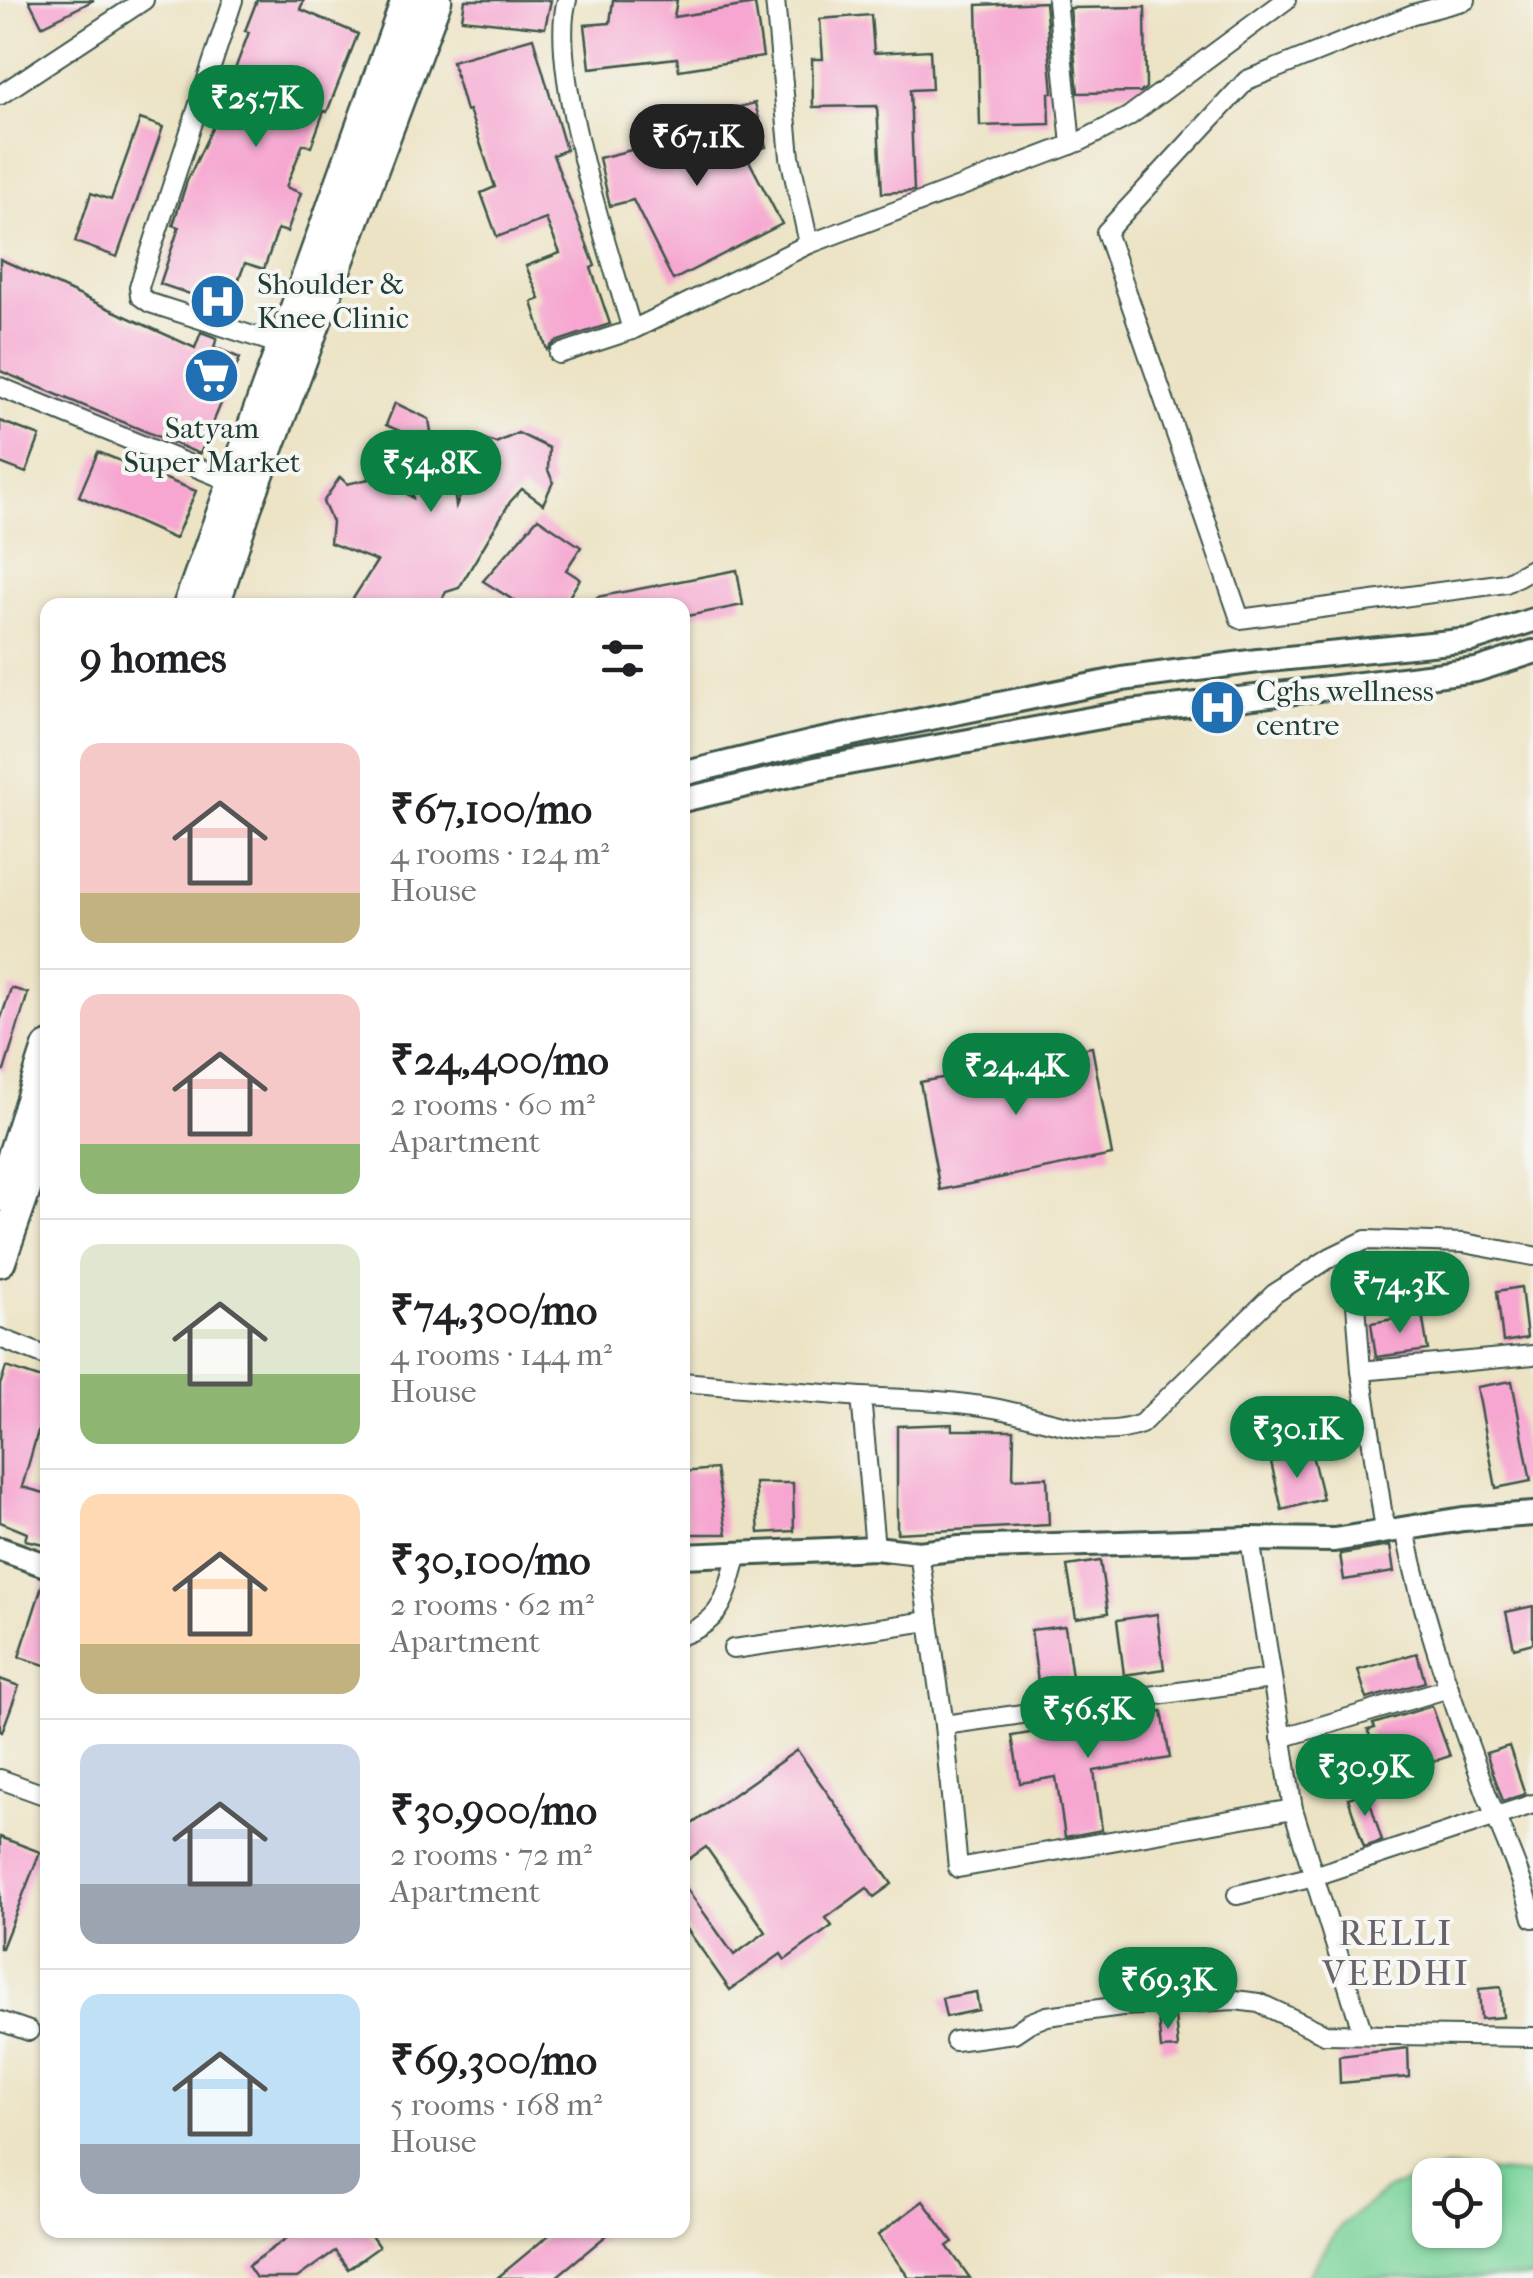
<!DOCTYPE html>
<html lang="en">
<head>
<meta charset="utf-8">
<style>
	:root { --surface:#fff; --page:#f6f6f6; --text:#202124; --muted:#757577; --line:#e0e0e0; --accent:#0b8043 }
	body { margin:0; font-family:"IM FELL French Canon",serif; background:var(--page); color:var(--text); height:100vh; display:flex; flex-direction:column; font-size:38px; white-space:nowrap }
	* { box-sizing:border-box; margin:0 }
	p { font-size:32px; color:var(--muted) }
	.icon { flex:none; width:55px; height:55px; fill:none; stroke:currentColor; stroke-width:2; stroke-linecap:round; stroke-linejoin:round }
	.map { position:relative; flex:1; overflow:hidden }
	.drawer { position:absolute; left:40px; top:598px; width:650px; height:1640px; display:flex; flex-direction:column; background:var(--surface); border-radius:20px; box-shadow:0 2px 8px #0004 }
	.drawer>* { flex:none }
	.tools { position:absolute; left:1412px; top:2158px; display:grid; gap:20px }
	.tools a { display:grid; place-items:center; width:90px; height:90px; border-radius:20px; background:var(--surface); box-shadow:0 2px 8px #0004; font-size:50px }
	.price { position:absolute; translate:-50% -85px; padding:0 22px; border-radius:35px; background:var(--accent); color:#fff; font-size:32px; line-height:65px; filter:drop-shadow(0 2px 5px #0008) }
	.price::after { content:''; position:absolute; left:50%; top:60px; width:30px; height:22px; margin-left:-15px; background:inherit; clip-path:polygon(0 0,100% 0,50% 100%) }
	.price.current { background:#222; color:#fff }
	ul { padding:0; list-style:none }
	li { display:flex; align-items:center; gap:30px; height:250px; padding:0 40px }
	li+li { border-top:2px solid var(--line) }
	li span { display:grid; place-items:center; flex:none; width:280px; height:200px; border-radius:20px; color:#555 }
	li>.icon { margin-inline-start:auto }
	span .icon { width:120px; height:120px; fill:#fffc; stroke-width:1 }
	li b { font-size:42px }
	h2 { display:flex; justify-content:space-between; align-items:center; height:120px; padding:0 40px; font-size:42px }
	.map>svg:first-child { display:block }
</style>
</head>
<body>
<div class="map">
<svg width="1533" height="2278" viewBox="0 0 1533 2278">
	<rect width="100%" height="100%" fill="#f6f6f2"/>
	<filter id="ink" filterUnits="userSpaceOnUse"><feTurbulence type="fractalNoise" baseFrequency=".01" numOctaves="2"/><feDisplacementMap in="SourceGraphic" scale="20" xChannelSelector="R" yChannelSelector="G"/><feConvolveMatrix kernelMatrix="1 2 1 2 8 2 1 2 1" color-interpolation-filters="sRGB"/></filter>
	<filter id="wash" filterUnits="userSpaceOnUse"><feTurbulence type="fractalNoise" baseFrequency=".0048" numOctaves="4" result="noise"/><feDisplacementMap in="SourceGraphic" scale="40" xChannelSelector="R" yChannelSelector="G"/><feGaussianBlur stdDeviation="2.25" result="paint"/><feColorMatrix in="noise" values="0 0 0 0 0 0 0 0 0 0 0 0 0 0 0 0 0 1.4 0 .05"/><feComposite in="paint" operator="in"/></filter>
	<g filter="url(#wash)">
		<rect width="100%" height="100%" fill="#ece3c4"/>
		<!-- green -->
		<path fill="#79d39a" stroke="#4c8867" stroke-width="2.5" fill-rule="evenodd" d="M1445,2168l88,7v103h-227l35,-53 47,-36zM1430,2175h55v55h-55z"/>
		<g id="blocks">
			<!-- building -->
			<g fill="#f6a6d0">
				<polygon points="29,0 94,0 42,26"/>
				<polygon points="257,0 304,0 300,9 358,34 327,112 324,111 311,147 303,144 286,187 301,193 287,232 278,229 264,269 245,263 226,314 196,305 199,297 160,284 179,227 173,225 187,181 216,120 249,32 245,31"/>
				<polygon points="465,0 551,0 545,28 462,19"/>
				<polygon points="613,0 677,0 674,17 755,4 763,57 679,70 677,58 590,68 585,25 610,23"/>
				<polygon points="1045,2 1053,93 1049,93 1050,124 980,126 977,5"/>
				<polygon points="1145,7 1146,88 1141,92 1078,93 1070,8"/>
				<polygon points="871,15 874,53 930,50 932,89 910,90 914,191 882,193 877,106 813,107 812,59 823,59 820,19"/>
				<polygon points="533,38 566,150 553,155 595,266 591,268 610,324 555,342 547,350 532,302 540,299 526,266 560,253 546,219 497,237 481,193 495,187 469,110 466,111 452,61"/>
				<polygon points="755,103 766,147 745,153 782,224 673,280 633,200 610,206 599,158 692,135 688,120"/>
				<polygon points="140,119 163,127 117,257 75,242 91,193 111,200"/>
				<polygon points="0,259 195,348 201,332 217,338 214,347 240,358 200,454 0,371"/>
				<polygon points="395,403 429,419 435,458 449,452 456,506 484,439 496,443 518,433 549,448 548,470 553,482 543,504 522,489 510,502 459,588 446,592 439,605 349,605 377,561 330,543 332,522 323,502 340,477 347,484 369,479 369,466 413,498 410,466 420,461 418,439 386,425"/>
				<polygon points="0,421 40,436 26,473 0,463"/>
				<polygon points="98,452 196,491 175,539 79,496"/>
				<polygon points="538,518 581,547 566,570 580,579 564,605 521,605 483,581"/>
				<polygon points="737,570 743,605 682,617 682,605 598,605 597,597"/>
				<polygon points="11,988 28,993 4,1071 0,1071 0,1021"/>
				<polygon points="1092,1047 1112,1155 940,1190 920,1082 991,1069 989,1055 1011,1051 1013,1062"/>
				<polygon points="1521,1287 1527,1338 1503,1342 1497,1291"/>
				<polygon points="1422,1314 1428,1350 1376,1357 1371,1323"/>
				<polygon points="6,1367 48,1381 48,1416 43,1414 22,1487 48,1494 48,1545 25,1540 27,1533 0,1522 0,1385"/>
				<polygon points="1512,1381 1531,1481 1496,1488 1477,1387"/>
				<polygon points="952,1424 952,1430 1014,1430 1013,1479 1047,1477 1049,1525 897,1533 897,1426"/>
				<polygon points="1311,1451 1323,1499 1282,1510 1271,1462"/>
				<polygon points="716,1469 727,1534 688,1534 682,1472"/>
				<polygon points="755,1483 793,1483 794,1531 759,1533"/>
				<polygon points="1390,1546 1394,1572 1344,1580 1340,1554"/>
				<polygon points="1100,1561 1108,1613 1076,1618 1067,1566"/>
				<polygon points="44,1580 48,1581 48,1666 19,1657"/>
				<polygon points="1533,1606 1533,1643 1514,1648 1506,1612"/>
				<polygon points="1157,1614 1164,1669 1124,1675 1117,1620"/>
				<polygon points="1065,1626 1072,1677 1038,1682 1031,1630"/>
				<polygon points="1417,1653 1425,1682 1367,1699 1358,1670"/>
				<polygon points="0,1679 19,1686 2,1732 0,1731"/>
				<polygon points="1432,1706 1450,1756 1383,1778 1368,1730 1375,1728 1373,1724"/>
				<polygon points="1162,1711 1170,1758 1094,1771 1102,1830 1065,1837 1056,1777 1020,1783 1012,1736"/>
				<polygon points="1509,1746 1525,1794 1503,1801 1486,1753"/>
				<polygon points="797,1750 892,1884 874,1897 867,1888 826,1918 832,1926 785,1960 781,1954 730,1990 682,1922 682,1882 734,1955 766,1932 706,1847 682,1864 682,1831"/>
				<polygon points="1367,1792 1382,1841 1364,1847 1348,1798"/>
				<polygon points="0,1837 40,1852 2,1948 0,1948"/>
				<polygon points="1501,1987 1503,2017 1481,2019 1479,1989"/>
				<polygon points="976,1992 979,2010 946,2017 942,1998"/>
				<polygon points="1175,2016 1178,2048 1161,2049 1158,2017"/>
				<polygon points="1408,2048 1409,2077 1340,2083 1339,2056"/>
				<polygon points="923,2201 953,2242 947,2246 970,2278 909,2278 878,2235"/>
				<polygon points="298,2230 367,2230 379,2247 348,2269 335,2251 297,2278 256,2278 248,2266"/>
				<polygon points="555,2230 613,2230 555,2278 497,2278"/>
			</g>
		</g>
	</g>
	<g filter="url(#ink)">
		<use href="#blocks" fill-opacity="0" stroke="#3e564a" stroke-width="2.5"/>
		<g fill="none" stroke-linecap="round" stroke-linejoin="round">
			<defs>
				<g id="minor">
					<polyline points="233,0 139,287 140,296 150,303 281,345"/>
					<path d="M567,0c-20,69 44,257 65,330"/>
					<polyline points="775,0 790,157 809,244"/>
					<polyline points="1057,0 1071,145"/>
					<polyline points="1466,0 1413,14 1247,80 1106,232 1240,619 1506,583 1533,568"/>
					<polyline points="0,95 144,0"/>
					<polyline points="559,354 632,330 809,244 1081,141 1128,117 1286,0"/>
					<polyline points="0,387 232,482"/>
					<polyline points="1354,1277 1361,1371 1385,1530"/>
					<polyline points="0,1338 48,1357"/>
					<polyline points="1361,1371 1533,1355"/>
					<polyline points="682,1382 861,1397 875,1548"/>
					<path d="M861,1397c46,2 92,3 138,12 46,9 96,33 142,15l133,-130 57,-37 35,-17 98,3 69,13"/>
					<path d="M1405,1529c18,91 50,179 82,266 16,41 35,80 46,123"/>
					<polyline points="919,1553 944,1725 958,1868 1293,1809 1250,1539"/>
					<path d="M682,1635c44,-15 44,-42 56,-81"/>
					<polyline points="733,1649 929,1621"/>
					<polyline points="944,1725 1271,1679"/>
					<polyline points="1281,1738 1449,1688"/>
					<polyline points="0,1779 44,1795"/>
					<polyline points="1293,1809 1363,2034"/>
					<polyline points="1237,1895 1314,1876 1533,1804"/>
					<polyline points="0,2021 29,2031"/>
					<polyline points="955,2041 1014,2033 1029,2023 1047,2016 1122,2006 1235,2000 1259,2003 1325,2034 1533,2037"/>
				</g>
				<g id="tertiary">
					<polyline points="682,774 813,742 1122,679 1258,661 1471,640 1533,620"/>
					<polyline points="682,800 820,768 1123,713 1476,670 1533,652"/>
					<polyline points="0,1549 48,1566"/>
					<polyline points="682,1556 875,1548 919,1553 960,1548 1250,1539 1334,1540 1463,1519 1533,1514"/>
				</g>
				<g id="primary">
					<polyline points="189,605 407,0"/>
					<polyline points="214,605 246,507 436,0"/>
					<polyline points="0,1196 48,1048"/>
					<polyline points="0,1261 48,1123"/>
				</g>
			</defs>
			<!-- minor casing -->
			<use href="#minor" stroke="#3e564a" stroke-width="22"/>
			<!-- tertiary casing -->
			<use href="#tertiary" stroke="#3e564a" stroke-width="28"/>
			<!-- primary casing -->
			<use href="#primary" stroke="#3e564a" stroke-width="35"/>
			<!-- minor -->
			<use href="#minor" stroke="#fff" stroke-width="18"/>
			<!-- tertiary -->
			<use href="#tertiary" stroke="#fff" stroke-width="22"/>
			<!-- primary -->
			<use href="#primary" stroke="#fff" stroke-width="30"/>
		</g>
	</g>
	<!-- icons -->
	<defs>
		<symbol id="hospital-disc" viewBox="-11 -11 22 22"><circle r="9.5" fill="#1f6fb2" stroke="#f6f6f2"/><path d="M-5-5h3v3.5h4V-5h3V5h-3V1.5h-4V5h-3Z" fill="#fff"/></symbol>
		<symbol id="supermarket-disc" viewBox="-11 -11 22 22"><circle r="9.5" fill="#1f6fb2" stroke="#f6f6f2"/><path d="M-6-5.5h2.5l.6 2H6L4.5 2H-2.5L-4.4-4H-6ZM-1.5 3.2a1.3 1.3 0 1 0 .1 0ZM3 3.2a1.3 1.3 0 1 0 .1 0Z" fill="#fff"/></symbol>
	</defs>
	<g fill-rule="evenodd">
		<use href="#hospital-disc" x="186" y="270" width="63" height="63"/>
		<use href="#supermarket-disc" x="180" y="344" width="63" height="63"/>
		<use href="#hospital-disc" x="1186" y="676" width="63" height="63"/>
	</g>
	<g text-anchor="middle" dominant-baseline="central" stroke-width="8" stroke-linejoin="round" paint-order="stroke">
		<!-- poi labels -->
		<g font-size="30" fill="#1f3d34" stroke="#f6f6f2" text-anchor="start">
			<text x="257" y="284">Shoulder &amp;<tspan x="257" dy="34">Knee Clinic</tspan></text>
			<text x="212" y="428" text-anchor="middle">Satyam<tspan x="212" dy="34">Super Market</tspan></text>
			<text x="1256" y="691">Cghs wellness<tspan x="1256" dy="34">centre</tspan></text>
		</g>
		<!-- quarter labels -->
		<g font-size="35" letter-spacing="2.5" fill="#6a626b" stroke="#f6f6f2">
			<text x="1396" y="1933">RELLI<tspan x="1396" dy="40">VEEDHI</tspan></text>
		</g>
	</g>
</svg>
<div class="tools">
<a><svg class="icon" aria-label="locate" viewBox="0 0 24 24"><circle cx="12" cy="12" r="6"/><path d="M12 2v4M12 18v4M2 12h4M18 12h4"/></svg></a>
</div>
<b class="price" style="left:256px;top:150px">₹25.7K</b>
<b class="price current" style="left:697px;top:189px">₹67.1K</b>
<b class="price" style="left:431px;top:515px">₹54.8K</b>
<b class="price" style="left:1016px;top:1118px">₹24.4K</b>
<b class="price" style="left:1400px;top:1336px">₹74.3K</b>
<b class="price" style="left:1297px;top:1481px">₹30.1K</b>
<b class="price" style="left:1088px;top:1761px">₹56.5K</b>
<b class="price" style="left:1365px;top:1819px">₹30.9K</b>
<b class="price" style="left:1168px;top:2032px">₹69.3K</b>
<section class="drawer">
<h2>9 homes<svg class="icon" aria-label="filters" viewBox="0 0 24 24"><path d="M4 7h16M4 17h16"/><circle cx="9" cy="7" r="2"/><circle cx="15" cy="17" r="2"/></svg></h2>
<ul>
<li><span style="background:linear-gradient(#f6c9c9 75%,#c2b280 0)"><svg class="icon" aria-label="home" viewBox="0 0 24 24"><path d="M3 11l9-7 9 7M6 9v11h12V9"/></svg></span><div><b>₹67,100/mo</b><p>4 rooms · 124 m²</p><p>House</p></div></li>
<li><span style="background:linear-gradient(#f6c9c9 75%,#8fb573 0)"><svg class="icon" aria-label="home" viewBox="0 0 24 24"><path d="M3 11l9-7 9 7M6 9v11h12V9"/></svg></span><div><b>₹24,400/mo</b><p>2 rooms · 60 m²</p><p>Apartment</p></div></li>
<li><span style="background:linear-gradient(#dfe7d0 65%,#8fb573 0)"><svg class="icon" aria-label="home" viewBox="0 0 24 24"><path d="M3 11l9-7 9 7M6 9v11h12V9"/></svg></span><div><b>₹74,300/mo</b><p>4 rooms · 144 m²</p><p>House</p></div></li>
<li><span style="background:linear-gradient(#ffd9b3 75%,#c2b280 0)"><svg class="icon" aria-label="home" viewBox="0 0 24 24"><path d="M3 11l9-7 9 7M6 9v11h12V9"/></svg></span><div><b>₹30,100/mo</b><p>2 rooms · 62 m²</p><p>Apartment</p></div></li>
<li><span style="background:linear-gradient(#c9d6e8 70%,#9aa5b1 0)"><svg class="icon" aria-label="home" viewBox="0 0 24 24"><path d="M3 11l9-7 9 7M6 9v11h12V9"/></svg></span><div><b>₹30,900/mo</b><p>2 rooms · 72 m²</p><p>Apartment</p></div></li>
<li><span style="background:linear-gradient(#bfe0f5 75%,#9aa5b1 0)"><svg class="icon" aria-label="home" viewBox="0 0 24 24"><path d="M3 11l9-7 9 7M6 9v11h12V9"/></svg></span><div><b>₹69,300/mo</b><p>5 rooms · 168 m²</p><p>House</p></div></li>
</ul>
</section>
</div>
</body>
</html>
